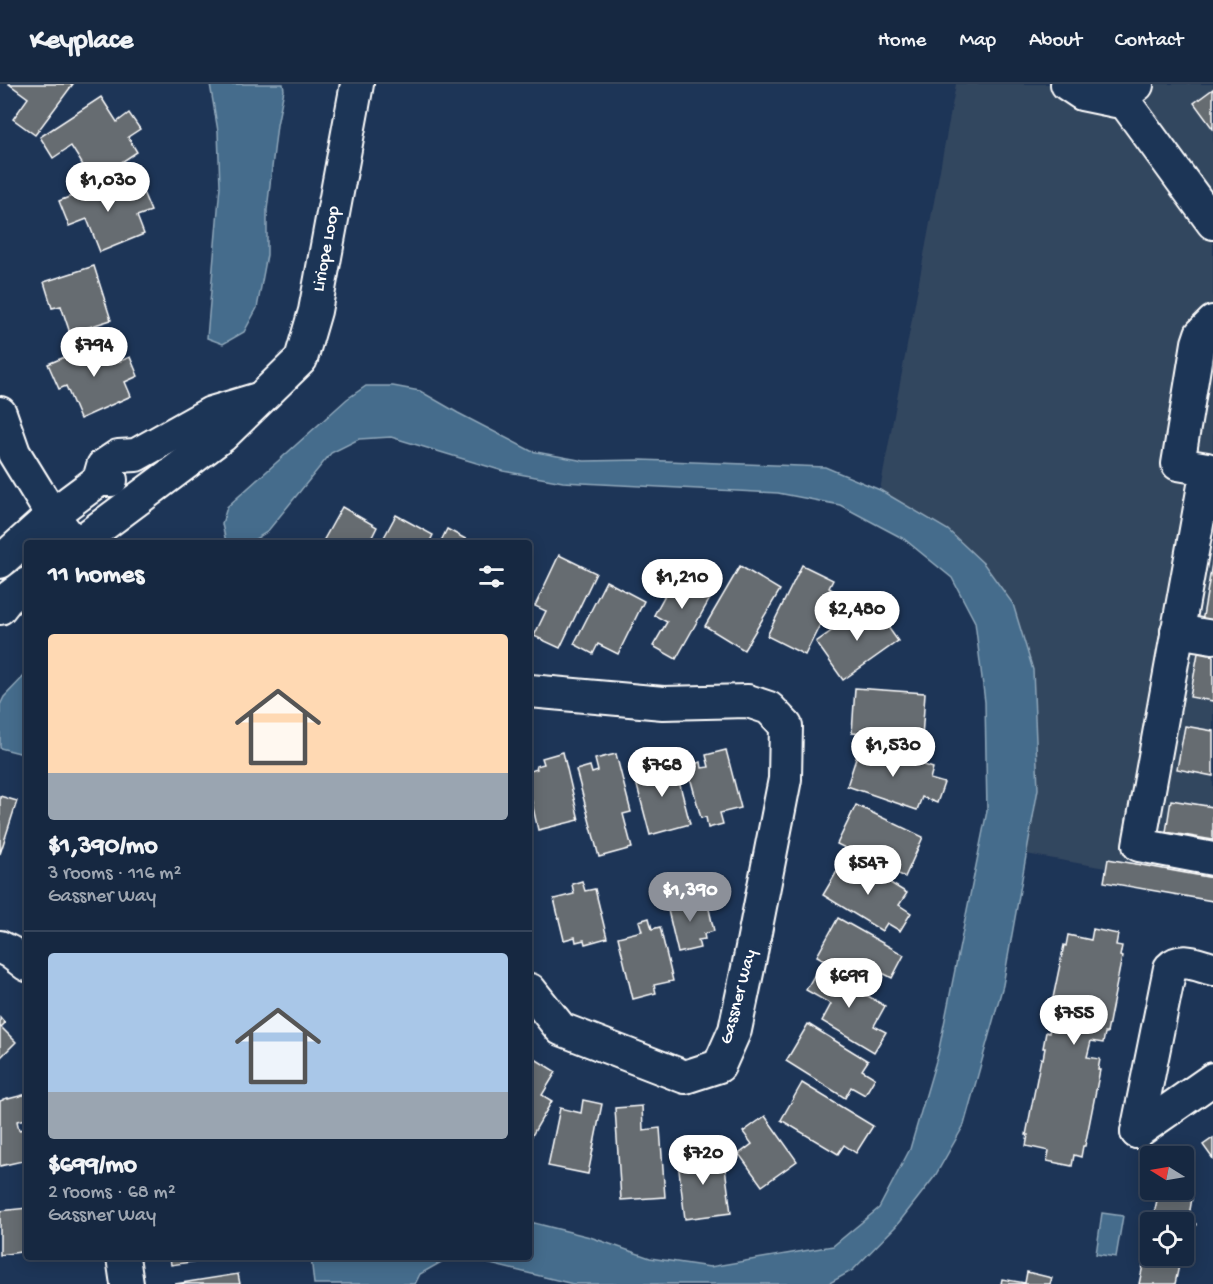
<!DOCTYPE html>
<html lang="en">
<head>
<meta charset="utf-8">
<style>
	:root { --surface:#162841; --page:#1f3048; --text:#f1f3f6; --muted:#9ea6b1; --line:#35445a; --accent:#8c9099 }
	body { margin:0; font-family:"Gochi Hand",sans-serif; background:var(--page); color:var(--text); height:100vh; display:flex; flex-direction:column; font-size:22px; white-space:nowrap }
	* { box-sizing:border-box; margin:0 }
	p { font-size:20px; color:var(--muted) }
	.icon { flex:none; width:33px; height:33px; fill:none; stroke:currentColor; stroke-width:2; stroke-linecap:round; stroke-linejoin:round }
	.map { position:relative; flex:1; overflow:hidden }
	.panel { position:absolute; left:24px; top:456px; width:508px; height:720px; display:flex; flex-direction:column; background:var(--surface); border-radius:6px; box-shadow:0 3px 15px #0003,0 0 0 2px var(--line) }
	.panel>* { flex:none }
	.needle { width:39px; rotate:281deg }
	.fabs { position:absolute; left:1140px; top:1062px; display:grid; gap:12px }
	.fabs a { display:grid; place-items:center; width:54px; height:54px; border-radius:6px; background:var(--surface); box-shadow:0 3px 15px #0003,0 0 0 2px var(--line); font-size:30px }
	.price { position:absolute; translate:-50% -51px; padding:0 14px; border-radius:21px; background:#fff; color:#222; font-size:20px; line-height:39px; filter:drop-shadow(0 2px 3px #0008) }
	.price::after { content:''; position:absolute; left:50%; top:36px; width:18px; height:14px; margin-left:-9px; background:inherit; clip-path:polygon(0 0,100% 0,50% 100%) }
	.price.on { background:var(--accent); color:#fff }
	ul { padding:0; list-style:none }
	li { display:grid; align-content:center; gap:12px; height:318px; padding:0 24px }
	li+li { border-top:2px solid var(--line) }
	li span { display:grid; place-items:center; height:186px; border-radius:6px; color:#555 }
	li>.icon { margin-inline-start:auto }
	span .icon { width:108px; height:108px; fill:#fffc; stroke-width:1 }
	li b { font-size:26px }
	h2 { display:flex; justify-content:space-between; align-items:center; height:72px; padding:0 24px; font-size:26px }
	header { display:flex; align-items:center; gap:36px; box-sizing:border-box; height:84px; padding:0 30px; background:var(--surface); border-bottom:2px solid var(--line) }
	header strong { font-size:28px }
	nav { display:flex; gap:33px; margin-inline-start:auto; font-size:21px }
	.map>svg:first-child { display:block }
</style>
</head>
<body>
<header>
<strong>Keyplace</strong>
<nav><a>Home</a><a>Map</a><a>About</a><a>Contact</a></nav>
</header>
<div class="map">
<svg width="1213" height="1200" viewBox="0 0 1213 1200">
	<rect width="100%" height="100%" fill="#1d3557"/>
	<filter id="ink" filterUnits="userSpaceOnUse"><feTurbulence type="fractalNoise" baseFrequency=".0167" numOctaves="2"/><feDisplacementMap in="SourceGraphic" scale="12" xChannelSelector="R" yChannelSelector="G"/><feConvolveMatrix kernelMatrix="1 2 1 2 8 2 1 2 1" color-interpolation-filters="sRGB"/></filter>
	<g filter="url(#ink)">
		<!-- built -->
		<polygon fill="#33465f" points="956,0 1213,0 1213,803 1026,770 1038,705 1033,586 880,406"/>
		<!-- water -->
		<g fill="#446c8c" stroke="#8fa7ba" stroke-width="1.5">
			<polygon points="210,0 283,0 284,6 277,41 267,126 267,171 257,224 244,248 223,260 207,254 220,102 218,47"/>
			<polygon points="366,302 393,302 420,307 458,329 531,367 584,377 641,376 825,383 880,406 948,446 984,480 1013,520 1033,586 1038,705 1003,901 964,1041 935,1092 896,1142 853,1186 828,1200 573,1200 470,1175 443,1177 420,1190 415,1200 314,1200 311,1173 530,1173 530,1138 590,1153 650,1174 710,1183 833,1162 879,1124 910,1065 938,970 987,727 985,618 975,538 952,494 904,455 840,421 778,409 563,398 503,387 391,353 359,355 331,369 267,448 249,459 226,458 222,440 227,423 347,315"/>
			<polygon points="27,589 27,671 0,664 0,621 4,613"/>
			<polygon points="1102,1129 1123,1132 1116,1173 1096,1170"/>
		</g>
		<!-- building -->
		<g fill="#666c71" stroke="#fff" stroke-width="1.5">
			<polygon points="9,0 73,0 35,51 13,35 28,14"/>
			<polygon points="1213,5 1213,45 1194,19"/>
			<polygon points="101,13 117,38 129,29 140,45 128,53 137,68 93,97 71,62 53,74 40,53"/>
			<polygon points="120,93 128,114 143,108 151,127 137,132 144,150 100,168 87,135 69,142 59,117"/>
			<polygon points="94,182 111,236 70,249 61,222 52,224 44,198"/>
			<polygon points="108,255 118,278 130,273 138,292 125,298 131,312 80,335 66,302 59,305 48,280"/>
			<polygon points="342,423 377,443 369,459 322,459"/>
			<polygon points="396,431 433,451 429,459 381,459"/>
			<polygon points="447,445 473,459 440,459"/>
			<polygon points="559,471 596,489 560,564 534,552 546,527 535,522"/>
			<polygon points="1213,474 1213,540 1202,538"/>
			<polygon points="802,481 833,496 829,504 836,508 805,571 767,552"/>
			<polygon points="681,482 717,502 676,575 653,562 667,538 654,531"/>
			<polygon points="740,482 780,506 744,566 705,542"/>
			<polygon points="606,497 644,517 618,570 598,560 593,570 574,560"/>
			<polygon points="871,519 898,557 843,596 816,558"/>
			<polygon points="1198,569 1213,572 1213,617 1190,613"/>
			<polygon points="855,604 925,609 922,654 852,649"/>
			<polygon points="1185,642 1213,647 1213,692 1177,685"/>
			<polygon points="861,659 933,684 930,695 944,699 937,719 922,713 917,726 847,702"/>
			<polygon points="726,666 741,724 720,729 723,740 708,744 706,733 701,734 687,682 701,678 702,684 709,683 706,671"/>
			<polygon points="563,668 579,736 538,746 530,710 530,687 537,685 536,682 544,680 542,674"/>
			<polygon points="616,670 631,728 623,730 632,764 599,773 576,686 590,682 592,689 598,687 595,675"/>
			<polygon points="673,674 690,740 650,751 635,694 647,690 646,687 654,685 653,679"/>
			<polygon points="0,712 17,717 0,770"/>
			<polygon points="1171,716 1213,723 1213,756 1166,748"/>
			<polygon points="856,721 923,753 905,793 837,760"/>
			<polygon points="846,772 907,809 899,821 911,829 900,847 887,839 882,847 823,811"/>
			<polygon points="1108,775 1213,794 1213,817 1104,798"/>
			<polygon points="582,797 585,807 595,805 607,854 585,860 584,856 576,858 575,853 564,856 554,815 574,810 572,800"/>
			<polygon points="706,812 714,847 704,850 705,855 698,856 700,864 678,869 667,822"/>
			<polygon points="649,834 652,845 660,843 673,897 654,901 656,909 633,915 618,853 642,847 639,837"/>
			<polygon points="838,834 904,871 892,894 877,886 869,901 817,872"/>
			<polygon points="1093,845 1118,850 1116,861 1122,862 1120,872 1122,873 1107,949 1105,949 1103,959 1091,957 1087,973 1100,975 1098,986 1100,986 1085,1062 1083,1062 1081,1073 1074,1071 1072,1082 1047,1077 1049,1067 1026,1062 1028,1051 1026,1051 1041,974 1043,975 1045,964 1043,964 1046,948 1049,949 1051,938 1048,938 1064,861 1066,862 1068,851 1091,856"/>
			<polygon points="819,883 885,922 874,942 886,948 874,968 822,937 831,920 806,906"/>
			<polygon points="0,933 5,939 1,943 16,958 0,974"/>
			<polygon points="808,940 868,977 862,986 875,994 865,1011 851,1003 845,1014 786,977"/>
			<polygon points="532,973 556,988 542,1011 552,1017 530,1055 530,977"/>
			<polygon points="802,999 873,1042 856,1069 844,1061 838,1070 781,1036"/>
			<polygon points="27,1010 27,1035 17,1037 19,1046 27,1044 27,1076 0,1082 0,1017 3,1016 3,1015 8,1014 8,1015"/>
			<polygon points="583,1016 602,1020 588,1090 548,1082 560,1024 581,1029"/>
			<polygon points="642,1022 643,1046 660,1044 665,1113 621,1116 615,1024"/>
			<polygon points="765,1032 797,1077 762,1102 739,1070 752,1060 743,1048"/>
			<polygon points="1213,1054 1213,1075 1203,1061"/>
			<polygon points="702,1067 703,1078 724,1076 731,1129 685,1135 677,1070"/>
			<polygon points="1159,1107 1192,1114 1188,1138 1196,1140 1193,1153 1185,1151 1184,1159 1184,1138 1156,1138 1157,1131 1154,1130"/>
			<polygon points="27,1124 27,1167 0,1171 0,1127"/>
			<polygon points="1150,1164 1150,1172 1181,1172 1175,1200 1139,1200 1145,1172 1149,1173"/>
			<polygon points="170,1173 225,1173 171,1181"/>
			<polygon points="1027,1188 1052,1194 1050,1200 1001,1200 1002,1195 1025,1199"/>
			<polygon points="238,1190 240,1200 175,1200"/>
		</g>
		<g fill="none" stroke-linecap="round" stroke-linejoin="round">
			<defs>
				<g id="minor">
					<polyline points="1067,0 1082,10 1116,17 1137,1"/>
					<polyline points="1121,13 1213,139"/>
					<polyline points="1213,238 1201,250 1198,259 1178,380 1207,385 1139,761 1213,775"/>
					<polyline points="0,329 14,369 52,431 74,459"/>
					<polyline points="99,396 103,382 118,372 136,371 211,329 258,315"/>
					<path id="s1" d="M79,459l143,-107 79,-77 14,-48 42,-227"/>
					<polyline points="0,478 52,431 99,396 111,396"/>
					<polyline points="0,524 7,515 27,500"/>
					<polyline points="1177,547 1213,553"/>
					<polyline points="530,607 663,619 748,617 769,624 786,642 785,695 748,884 735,946 719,982 685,993 561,945 530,906"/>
					<polyline points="0,863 10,868 27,881"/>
					<path d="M1137,1048l33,-164c11,-12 29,-2 43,1"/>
					<polyline points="1137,1048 1213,995"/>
					<polyline points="123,1173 127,1200"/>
				</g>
			</defs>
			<!-- minor casing -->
			<use href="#minor" stroke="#fff" stroke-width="36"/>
			<!-- minor -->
			<use href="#minor" stroke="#1d3557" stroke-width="32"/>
		</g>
	</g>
	<g text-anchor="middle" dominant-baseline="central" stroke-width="6" stroke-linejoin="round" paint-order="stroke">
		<!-- street labels -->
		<g font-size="18" fill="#fff" stroke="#1d3557">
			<text stroke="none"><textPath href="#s1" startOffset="402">Liriope Loop</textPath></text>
			<text transform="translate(739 913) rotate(-75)">Gassner Way</text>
		</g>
	</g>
</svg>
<div class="fabs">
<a><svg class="needle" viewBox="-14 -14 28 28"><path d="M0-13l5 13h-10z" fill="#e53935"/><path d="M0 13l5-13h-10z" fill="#9ea6b1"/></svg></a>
<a><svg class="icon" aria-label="locate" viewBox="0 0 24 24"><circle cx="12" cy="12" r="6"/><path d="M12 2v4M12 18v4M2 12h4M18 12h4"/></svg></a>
</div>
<b class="price" style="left:108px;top:129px">$1,030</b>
<b class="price" style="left:94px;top:294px">$794</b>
<b class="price" style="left:682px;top:526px">$1,210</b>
<b class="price" style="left:857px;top:558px">$2,480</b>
<b class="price" style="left:893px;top:694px">$1,530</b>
<b class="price" style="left:662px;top:714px">$768</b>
<b class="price" style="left:868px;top:812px">$547</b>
<b class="price on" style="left:690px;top:839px">$1,390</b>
<b class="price" style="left:849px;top:925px">$699</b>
<b class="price" style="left:1074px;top:962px">$755</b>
<b class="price" style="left:703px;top:1102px">$720</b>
<section class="panel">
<h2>11 homes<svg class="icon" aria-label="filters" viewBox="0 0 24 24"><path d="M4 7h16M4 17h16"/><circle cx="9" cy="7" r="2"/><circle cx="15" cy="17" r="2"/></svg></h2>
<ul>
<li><span style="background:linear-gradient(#ffd9b3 75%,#9aa5b1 0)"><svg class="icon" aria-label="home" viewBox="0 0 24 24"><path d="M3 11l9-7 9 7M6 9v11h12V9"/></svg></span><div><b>$1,390/mo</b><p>3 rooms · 116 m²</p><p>Gassner Way</p></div></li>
<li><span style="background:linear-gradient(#a9c7e8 75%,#9aa5b1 0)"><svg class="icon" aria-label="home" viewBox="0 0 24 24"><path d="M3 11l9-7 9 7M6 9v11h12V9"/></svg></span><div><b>$699/mo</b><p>2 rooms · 68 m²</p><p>Gassner Way</p></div></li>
</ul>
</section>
</div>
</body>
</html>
